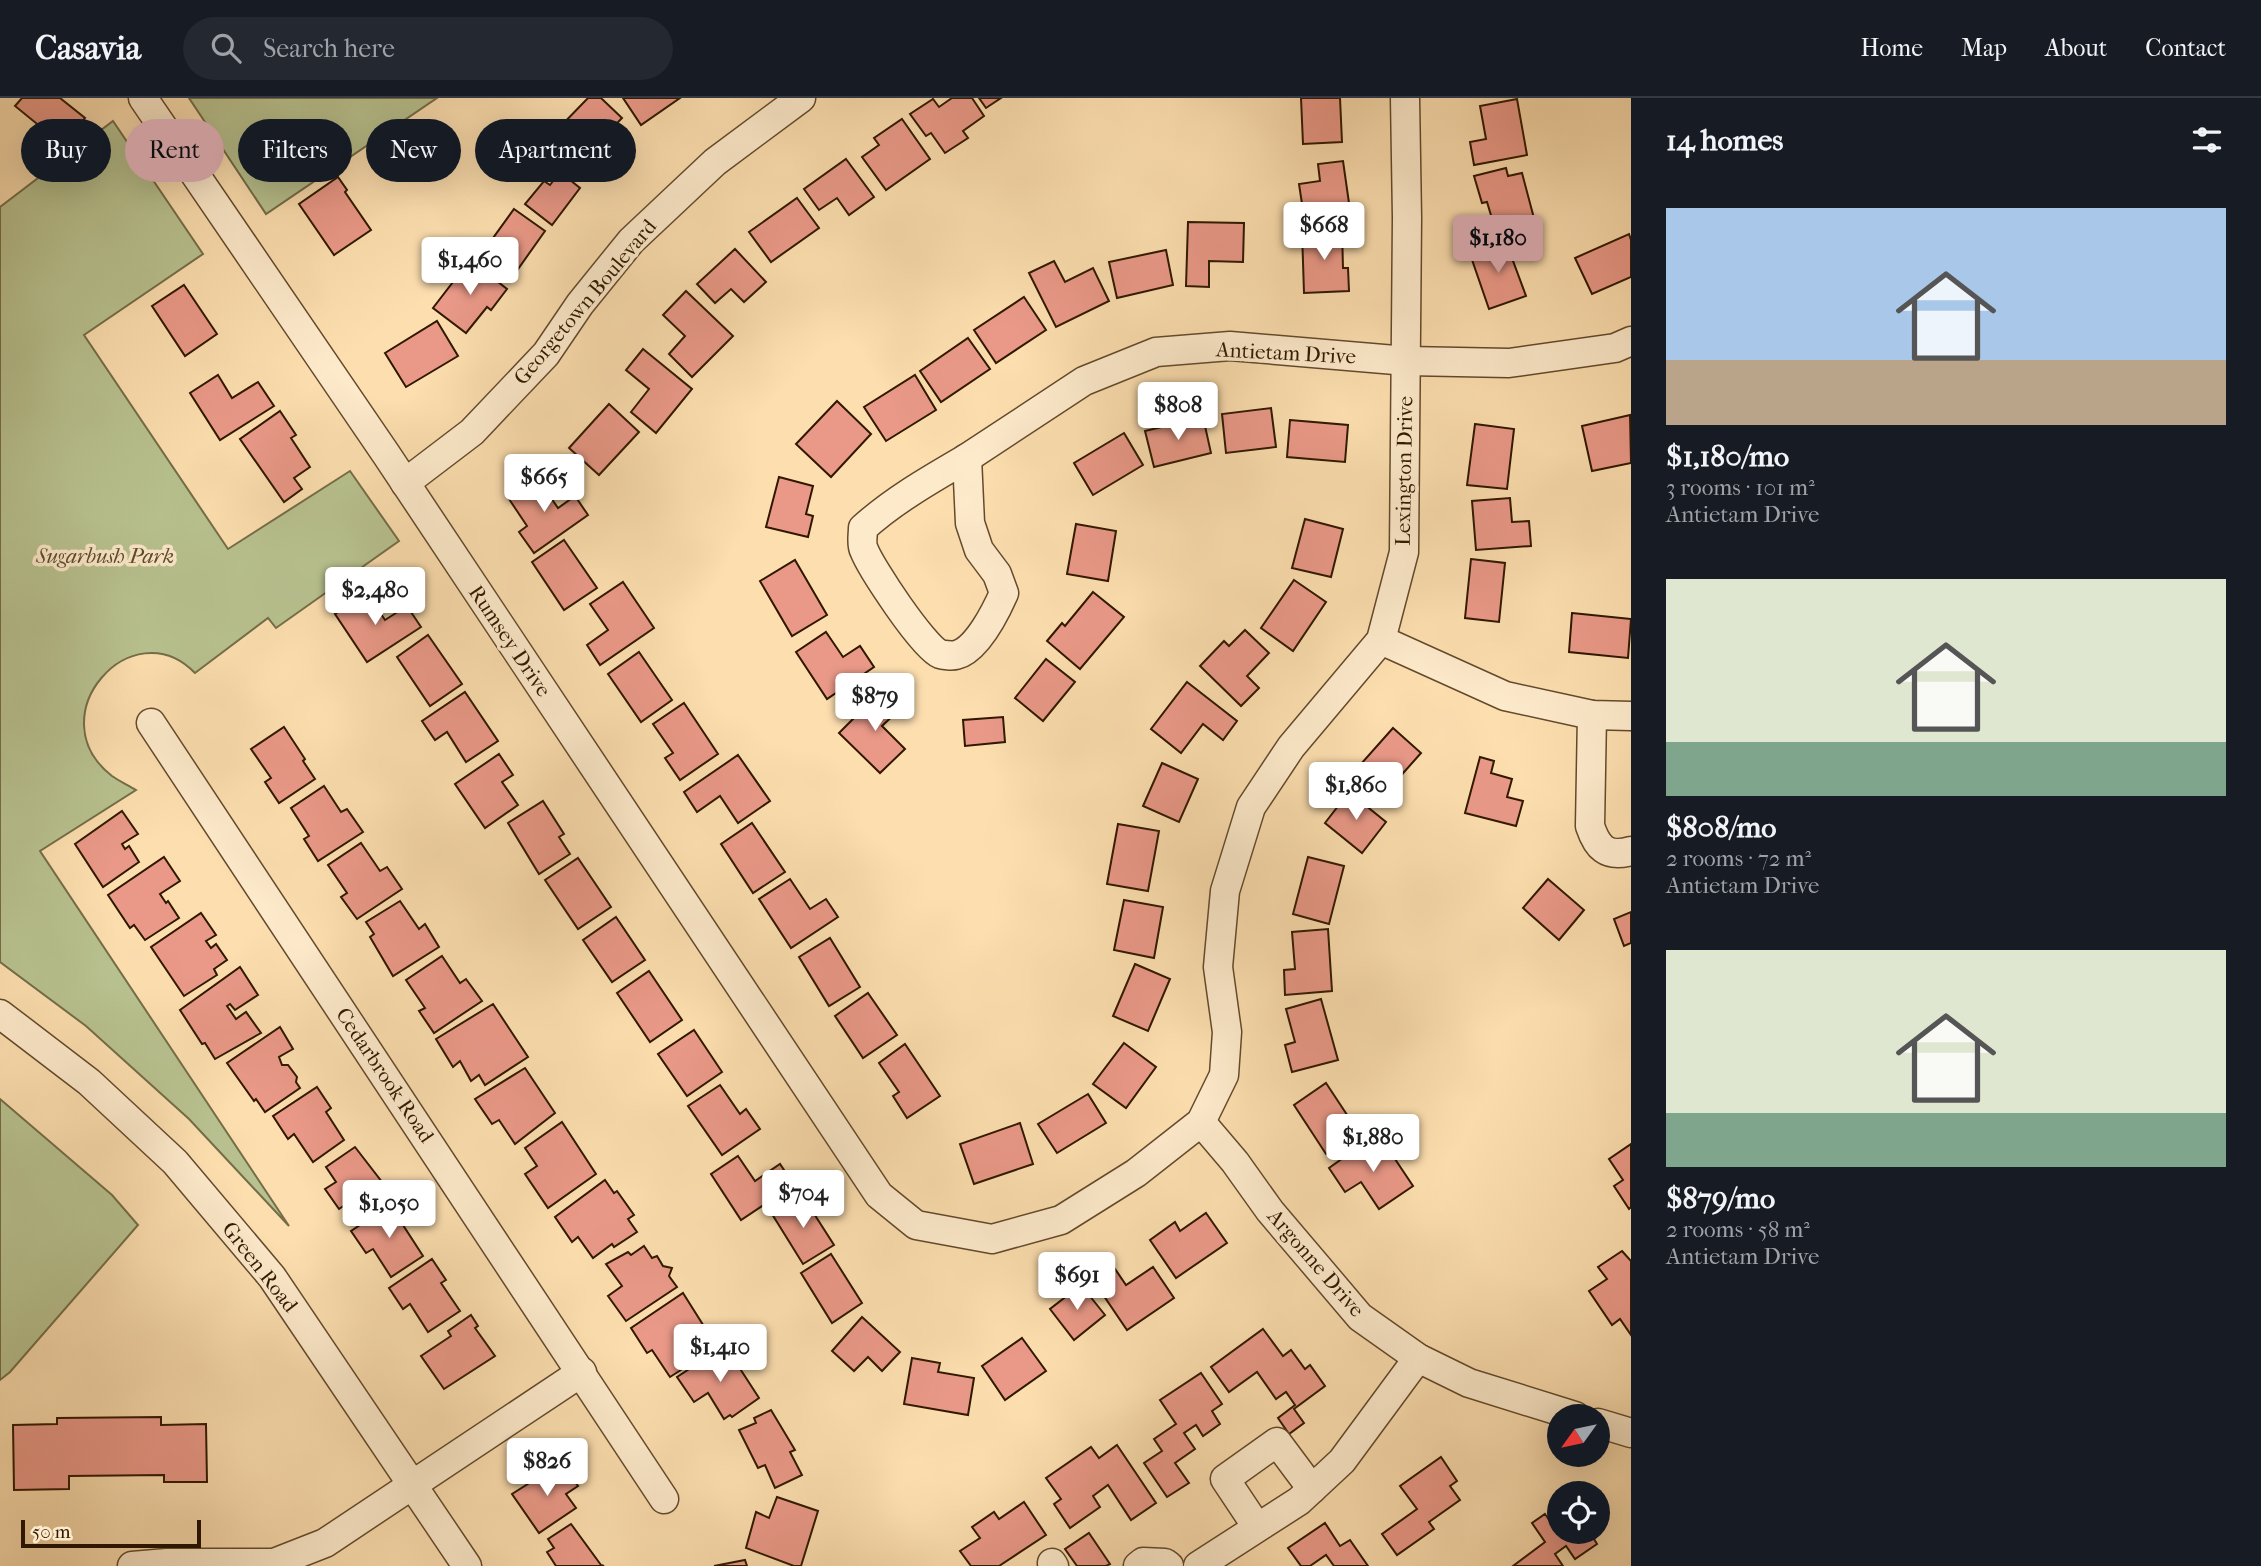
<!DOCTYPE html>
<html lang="en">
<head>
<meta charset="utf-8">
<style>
	:root { --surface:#171b24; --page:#242831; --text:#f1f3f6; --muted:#9ea1a6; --line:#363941; --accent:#c59692 }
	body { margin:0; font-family:"IM FELL French Canon",serif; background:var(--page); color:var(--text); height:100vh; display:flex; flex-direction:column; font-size:26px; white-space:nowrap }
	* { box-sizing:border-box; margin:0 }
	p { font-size:23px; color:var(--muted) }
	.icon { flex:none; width:38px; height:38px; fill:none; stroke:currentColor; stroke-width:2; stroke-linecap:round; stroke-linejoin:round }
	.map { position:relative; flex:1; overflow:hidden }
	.side { display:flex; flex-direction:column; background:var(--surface); width:630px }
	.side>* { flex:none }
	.guide { position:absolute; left:21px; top:21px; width:665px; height:63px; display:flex; gap:14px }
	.needle { width:46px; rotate:237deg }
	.buttons { position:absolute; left:1547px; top:1306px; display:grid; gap:14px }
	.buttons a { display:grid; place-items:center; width:63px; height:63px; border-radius:50%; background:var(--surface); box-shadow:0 7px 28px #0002; font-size:35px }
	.scale { position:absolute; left:21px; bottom:18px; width:180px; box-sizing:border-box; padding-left:7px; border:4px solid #301800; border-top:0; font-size:19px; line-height:24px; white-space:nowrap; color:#301800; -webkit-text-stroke:5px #fdeacb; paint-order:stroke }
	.price { position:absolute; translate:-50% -60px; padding:0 16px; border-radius:7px; background:#fff; color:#222; font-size:23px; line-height:46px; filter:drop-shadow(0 2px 4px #0008) }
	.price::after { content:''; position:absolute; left:50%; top:42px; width:21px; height:16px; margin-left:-10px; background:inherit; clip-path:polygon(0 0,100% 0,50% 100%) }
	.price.selected { background:var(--accent); color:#111 }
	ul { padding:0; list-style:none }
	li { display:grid; align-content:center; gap:14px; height:371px; padding:0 35px }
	li span { display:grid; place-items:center; height:217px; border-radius:0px; color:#555 }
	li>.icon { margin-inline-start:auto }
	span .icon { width:126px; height:126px; fill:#fffc; stroke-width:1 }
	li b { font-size:30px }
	h2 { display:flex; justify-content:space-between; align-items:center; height:84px; padding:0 35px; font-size:30px }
	.pill { padding:0 24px; border-radius:32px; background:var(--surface); box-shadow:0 7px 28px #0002; font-size:24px; line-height:63px }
	.pill.selected { background:var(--accent); color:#111 }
	header { display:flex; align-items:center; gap:42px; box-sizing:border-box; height:98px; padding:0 35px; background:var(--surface); border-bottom:2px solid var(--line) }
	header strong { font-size:33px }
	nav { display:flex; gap:38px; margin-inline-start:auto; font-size:24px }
	.search { width:490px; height:63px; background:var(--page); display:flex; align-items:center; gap:18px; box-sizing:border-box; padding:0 24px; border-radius:38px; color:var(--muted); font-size:26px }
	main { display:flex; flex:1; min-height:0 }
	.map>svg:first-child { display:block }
</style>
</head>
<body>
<header>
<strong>Casavia</strong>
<div class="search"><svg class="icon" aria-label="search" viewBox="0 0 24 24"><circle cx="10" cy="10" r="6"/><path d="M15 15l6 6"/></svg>Search here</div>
<nav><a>Home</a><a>Map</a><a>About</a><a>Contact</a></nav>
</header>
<main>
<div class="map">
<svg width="1631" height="1468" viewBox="0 0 1631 1468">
	<rect width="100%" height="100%" fill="#fcdeaf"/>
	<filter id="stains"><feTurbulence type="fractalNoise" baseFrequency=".00286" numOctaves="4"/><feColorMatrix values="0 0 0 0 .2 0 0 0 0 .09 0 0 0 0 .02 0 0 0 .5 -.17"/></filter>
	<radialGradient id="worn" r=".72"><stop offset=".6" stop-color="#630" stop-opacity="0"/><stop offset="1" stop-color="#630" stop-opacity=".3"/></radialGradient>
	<!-- green -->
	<g fill="#b8c290" stroke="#746d48" stroke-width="2">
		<polygon points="189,0 437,0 266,116"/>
		<path d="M113,23l90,133 -119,81 144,214 122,-78 49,70 -123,87 -8,-10 -73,55c-63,-65 -159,44 -83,103 7,5 16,9 24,14l-96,61 249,375 -100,-107 -103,-93 -86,-64v-755z"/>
		<polygon points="0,1001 112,1097 138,1127 10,1274 0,1282"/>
	</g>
	<!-- building -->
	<g fill="#ea9988" stroke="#301800" stroke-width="2">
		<polygon points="22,0 60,0 85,20 63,47 15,8"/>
		<polygon points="588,0 601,0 622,20 601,42 616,56 598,75 555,34"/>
		<polygon points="623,0 680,0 641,27"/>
		<polygon points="952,0 972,0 984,18 963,33 968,40 945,55 931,35 926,38 910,16 933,1 939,9"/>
		<polygon points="979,0 1001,0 986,10"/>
		<polygon points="1301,0 1340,0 1342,44 1303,46"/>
		<polygon points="1517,1 1527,57 1474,67 1470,44 1486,41 1480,8"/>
		<polygon points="902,21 930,61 886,92 862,59 879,47 874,40"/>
		<polygon points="846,61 874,99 849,117 837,100 819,112 804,91"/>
		<polygon points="1343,63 1350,112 1304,119 1299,86 1320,83 1318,66"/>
		<polygon points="1506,70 1508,78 1522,75 1535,124 1496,134 1487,104 1482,105 1474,78"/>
		<polygon points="560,74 580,90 552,127 525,106 544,83 550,87"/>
		<polygon points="338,79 347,92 345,94 371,132 334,157 299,106"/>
		<polygon points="797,100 819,130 771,164 749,134"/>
		<polygon points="514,111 545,133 511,181 480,158"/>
		<polygon points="1188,124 1244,125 1243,164 1209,163 1209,189 1186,188"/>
		<polygon points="1342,132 1343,170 1348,170 1349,193 1304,195 1302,133"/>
		<polygon points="1629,136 1631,142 1631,179 1592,196 1575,160"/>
		<polygon points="1506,144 1526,198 1489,211 1470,156"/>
		<polygon points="735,151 766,184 744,204 731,191 715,205 697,186"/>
		<polygon points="1166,152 1173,187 1117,200 1109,164"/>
		<polygon points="470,162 507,191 491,212 487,209 466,235 433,210"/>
		<polygon points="1054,163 1065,184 1093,170 1109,203 1056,229 1029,175"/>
		<polygon points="184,187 217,236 185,258 152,208"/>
		<polygon points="686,193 733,238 692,279 669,256 685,238 663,217"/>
		<polygon points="1024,199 1046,232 996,265 974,232"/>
		<polygon points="437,223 458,258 406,289 385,255"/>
		<polygon points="968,240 990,271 941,304 920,273"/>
		<polygon points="643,251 692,291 656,335 631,314 649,291 626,272"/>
		<polygon points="218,277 232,300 258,284 274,308 220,342 190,295"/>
		<polygon points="915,277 936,312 886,343 864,309"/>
		<polygon points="837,303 871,336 831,379 796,346"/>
		<polygon points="609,306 639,334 599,377 569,350"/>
		<polygon points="1271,310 1276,349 1226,355 1222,316"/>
		<polygon points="280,313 296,337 291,340 310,369 294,380 302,391 284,404 240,341"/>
		<polygon points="1630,317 1631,365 1592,373 1582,328"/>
		<polygon points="1203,319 1211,355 1154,369 1145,333"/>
		<polygon points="1290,322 1348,327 1345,364 1287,359"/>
		<polygon points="1475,326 1514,331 1507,391 1467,387"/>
		<polygon points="1124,335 1143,367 1093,397 1074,365"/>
		<polygon points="536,378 558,410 575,398 588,417 534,455 519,434 527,428 507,398"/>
		<polygon points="779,379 813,388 806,416 813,418 808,439 766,429"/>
		<polygon points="1510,400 1512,424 1529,423 1531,448 1476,452 1472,403"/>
		<polygon points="1305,421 1343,431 1331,479 1292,470"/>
		<polygon points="1076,426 1116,433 1108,483 1067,476"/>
		<polygon points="564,442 597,490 564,512 532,464"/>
		<polygon points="1471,461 1505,465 1499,524 1465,520"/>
		<polygon points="795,462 827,517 792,538 760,483"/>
		<polygon points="1294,482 1326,504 1293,553 1261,530"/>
		<polygon points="623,484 654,530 600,567 587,547 608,532 590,506"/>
		<polygon points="1093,494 1124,519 1080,571 1047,543 1062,525 1065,528"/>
		<polygon points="367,495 385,522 407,508 421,529 367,564 335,516"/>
		<polygon points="1572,515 1631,521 1628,560 1569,554"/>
		<polygon points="1245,532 1269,555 1247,578 1259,590 1241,608 1200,568 1224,543 1229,548"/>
		<polygon points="826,534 843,559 860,548 874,569 827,601 796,554"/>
		<polygon points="428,537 462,586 430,608 397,559"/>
		<polygon points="639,554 672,602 641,624 608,576"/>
		<polygon points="1046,561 1075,584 1043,623 1015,600"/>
		<polygon points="1187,584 1237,623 1223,642 1203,626 1181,655 1151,631"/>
		<polygon points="882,592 901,610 882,628 905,651 880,675 839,635"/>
		<polygon points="465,594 498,643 466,664 447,634 435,642 422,623"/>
		<polygon points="684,605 718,656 680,682 665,660 673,655 653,626"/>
		<polygon points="1003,619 1005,644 965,648 963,622"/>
		<polygon points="284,629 305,661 303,663 315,681 279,705 265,684 271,680 251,651"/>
		<polygon points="1393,630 1421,655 1381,700 1353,675"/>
		<polygon points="499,656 513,677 502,684 518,707 485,730 455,686"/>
		<polygon points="738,657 770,703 738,725 720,698 697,714 684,694"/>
		<polygon points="1480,659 1494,663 1491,675 1512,681 1507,699 1523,703 1516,728 1465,715"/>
		<polygon points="1162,665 1198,681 1179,724 1143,708"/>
		<polygon points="324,688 341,714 347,711 363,734 318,763 304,741 309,738 291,710"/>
		<polygon points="1349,694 1386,724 1362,755 1325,725"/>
		<polygon points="543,703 564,736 559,739 570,756 539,776 508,725"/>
		<polygon points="122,713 138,736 122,746 125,751 129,748 139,764 103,789 75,746"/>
		<polygon points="752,725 785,774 753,795 721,746"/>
		<polygon points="1118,726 1159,733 1148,793 1107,786"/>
		<polygon points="361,745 380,773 387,769 402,791 357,821 341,799 347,795 328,767"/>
		<polygon points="164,759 180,783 160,796 166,805 168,803 179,820 145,842 134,827 130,830 108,797"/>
		<polygon points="1308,759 1344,768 1329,826 1293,816"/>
		<polygon points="578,760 611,809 578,831 545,782"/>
		<polygon points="790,781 810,811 826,801 838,819 791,850 759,801"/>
		<polygon points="1548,781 1584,812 1559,842 1523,810"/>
		<polygon points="1124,802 1163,809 1154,860 1114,852"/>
		<polygon points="400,803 419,831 425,826 439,849 393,878 370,839 374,836 366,824"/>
		<polygon points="1631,814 1631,845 1624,848 1614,821"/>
		<polygon points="201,815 216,837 206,843 211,850 216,846 227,862 214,871 217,877 184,898 151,849"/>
		<polygon points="616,819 645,862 612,884 583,842"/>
		<polygon points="1328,831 1332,893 1285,897 1284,872 1295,871 1292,834"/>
		<polygon points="830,840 860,889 829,908 799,859"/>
		<polygon points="442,858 460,885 466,881 482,903 434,935 419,913 425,910 406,882"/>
		<polygon points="1135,866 1170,881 1148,933 1113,918"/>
		<polygon points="240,869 258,897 235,912 230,906 227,908 236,921 246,914 261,935 215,961 205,945 202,946 180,912"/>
		<polygon points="649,873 682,922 650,944 617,895"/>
		<polygon points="868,895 897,937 863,960 835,918"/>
		<polygon points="1321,901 1338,962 1292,974 1285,947 1295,944 1286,911"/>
		<polygon points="493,906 528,959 485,987 479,977 471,983 460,963 453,969 436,941"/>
		<polygon points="280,929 293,951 279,959 282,967 288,967 297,979 296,984 300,990 265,1014 256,1001 254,1003 227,965"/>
		<polygon points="694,932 722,974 687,998 658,956"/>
		<polygon points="1124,945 1156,969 1126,1010 1093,986"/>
		<polygon points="905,946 940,998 907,1020 893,998 899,994 879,965"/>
		<polygon points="525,970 555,1015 515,1046 499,1022 492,1026 475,1001"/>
		<polygon points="1326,985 1359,1035 1326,1056 1294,1007"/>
		<polygon points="720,987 740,1016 746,1011 760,1031 722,1057 688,1008"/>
		<polygon points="317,989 331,1010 326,1014 344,1042 313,1064 294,1036 288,1041 273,1018"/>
		<polygon points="1088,996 1106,1025 1057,1055 1038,1026"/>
		<polygon points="562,1024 596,1076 548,1110 525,1076 537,1068 525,1050"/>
		<polygon points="1020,1025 1033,1066 974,1086 960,1046"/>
		<polygon points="1383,1043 1413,1088 1379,1111 1361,1084 1345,1094 1329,1070 1353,1053 1357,1060"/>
		<polygon points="1631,1046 1631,1109 1629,1111 1614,1088 1623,1082 1609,1061"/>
		<polygon points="355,1049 382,1084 379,1086 384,1095 356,1116 348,1105 339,1111 325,1091 336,1084 326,1069"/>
		<polygon points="738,1058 755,1083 780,1066 794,1087 741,1122 711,1076"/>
		<polygon points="605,1082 614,1095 617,1093 634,1117 628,1121 637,1134 614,1149 612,1146 593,1160 578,1139 572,1144 555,1119"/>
		<polygon points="802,1097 834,1147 803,1166 772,1116"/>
		<polygon points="395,1104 408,1124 403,1127 423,1158 391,1179 373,1151 366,1155 351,1133"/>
		<polygon points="1206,1115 1227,1145 1176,1180 1150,1142 1175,1124 1180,1133"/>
		<polygon points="644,1148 652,1160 657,1158 663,1168 672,1170 669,1178 677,1189 626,1223 608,1198 622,1188 606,1166 628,1154 631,1157"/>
		<polygon points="1622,1153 1631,1163 1631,1237 1620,1221 1612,1227 1589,1193 1607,1181 1598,1169"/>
		<polygon points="831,1156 862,1205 832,1225 801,1175"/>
		<polygon points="432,1161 446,1182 441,1185 460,1213 428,1234 410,1206 403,1211 389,1190"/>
		<polygon points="1111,1165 1126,1187 1153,1169 1174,1200 1127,1232 1091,1179"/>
		<polygon points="1081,1187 1105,1217 1074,1242 1050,1211"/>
		<polygon points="683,1195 717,1249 670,1279 652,1252 647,1255 631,1230"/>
		<polygon points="471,1217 478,1228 475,1230 495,1258 444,1291 421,1258 451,1238 448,1233"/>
		<polygon points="862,1219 900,1254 882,1273 868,1259 854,1273 832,1253"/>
		<polygon points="1263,1231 1283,1258 1291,1252 1305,1271 1310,1267 1325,1288 1294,1311 1304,1325 1289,1336 1278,1320 1295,1307 1286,1294 1276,1301 1257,1274 1229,1294 1211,1269"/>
		<polygon points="1022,1240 1046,1273 1005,1302 982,1268"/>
		<polygon points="726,1249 759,1300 732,1319 730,1317 724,1321 708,1295 694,1304 677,1279 700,1264 702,1266"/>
		<polygon points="912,1260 940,1265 938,1274 974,1280 968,1317 904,1306"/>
		<polygon points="1201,1275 1222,1306 1212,1313 1220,1326 1203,1338 1196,1327 1184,1335 1195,1351 1175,1365 1189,1385 1167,1399 1144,1365 1162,1353 1154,1341 1176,1326 1160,1302"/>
		<polygon points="771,1312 795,1352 790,1354 802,1377 775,1390 765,1367 758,1370 739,1332 756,1325 754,1320"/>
		<polygon points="161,1319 161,1327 206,1326 207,1384 164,1384 164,1377 69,1378 69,1391 14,1392 13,1327 57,1326 57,1320"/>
		<polygon points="1117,1347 1156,1405 1131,1422 1108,1387 1093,1398 1100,1409 1070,1430 1054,1406 1061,1401 1046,1380 1091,1349 1099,1360"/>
		<polygon points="1441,1359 1457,1383 1450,1388 1460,1402 1429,1424 1434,1431 1397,1457 1382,1436 1417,1411 1400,1388"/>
		<polygon points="561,1365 578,1388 566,1396 576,1410 539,1435 512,1396"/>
		<polygon points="777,1399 818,1413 801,1468 794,1468 746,1450 756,1414 769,1420"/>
		<polygon points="1024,1404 1046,1437 999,1468 971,1468 960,1453 980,1440 972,1429 994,1414 999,1421"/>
		<polygon points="1545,1416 1552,1426 1559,1422 1559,1433 1589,1433 1597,1446 1575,1461 1566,1448 1555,1456 1563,1468 1513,1468 1545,1444 1532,1425"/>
		<polygon points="1325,1425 1340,1448 1350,1442 1368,1468 1334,1468 1326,1457 1310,1468 1301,1468 1288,1450"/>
		<polygon points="571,1426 601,1467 604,1468 556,1468 547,1454 554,1450 548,1441"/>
		<polygon points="1089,1435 1110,1466 1106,1468 1077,1468 1065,1451"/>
		<polygon points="745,1462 747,1468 714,1468"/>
	</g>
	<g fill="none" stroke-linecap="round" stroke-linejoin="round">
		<defs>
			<g id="minor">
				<polyline points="143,0 386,356 879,1097 916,1127 992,1141 1061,1122 1136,1075 1201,1024 1224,977 1227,934 1218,869 1225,793 1251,709 1291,649 1381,542 1404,454 1407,120 1405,0"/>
				<polyline points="967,360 1084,283 1156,254 1230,248 1407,263 1509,265 1615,250 1631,243"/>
				<path d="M967,360l3,65 9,27 18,24 7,19c-8,18 -27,57 -48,62 -4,1 -13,0 -16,-1 -17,-7 -69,-86 -76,-104 -3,-6 -1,-15 -1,-22 31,-28 68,-49 104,-70z"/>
				<polyline points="405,385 472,334 546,256 580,206 631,143 715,64 801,0"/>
				<polyline points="1381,542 1505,598 1592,617 1631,618"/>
				<path d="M1592,617l-2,111c7,21 16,32 41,25"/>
				<polyline points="151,625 664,1401"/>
				<polyline points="0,916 89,984 175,1064 272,1179 467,1468"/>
				<polyline points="1201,1024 1235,1064 1270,1113 1360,1219 1418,1260 1469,1285 1575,1318"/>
				<polyline points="1598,1325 1631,1335"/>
				<polyline points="1257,1429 1225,1381 1277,1344 1312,1391"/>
				<polyline points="1052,1465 1054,1468"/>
				<polyline points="132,1468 167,1465 274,1465 325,1445 582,1274"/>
				<polyline points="1138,1468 1143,1464 1165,1465 1169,1468"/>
				<polyline points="1198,1468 1299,1403 1342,1363 1418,1260"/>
			</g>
		</defs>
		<!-- minor casing -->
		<use href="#minor" stroke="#634a2c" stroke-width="31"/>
		<!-- minor -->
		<use href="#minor" stroke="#fdeacb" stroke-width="28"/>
	</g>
	<g text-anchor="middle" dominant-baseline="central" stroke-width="7" stroke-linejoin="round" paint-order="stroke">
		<!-- street labels -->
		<g font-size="21" fill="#301800" stroke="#fdeacb">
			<text transform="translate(585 204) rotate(-50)">Georgetown Boulevard</text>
			<text transform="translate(1286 255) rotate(3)">Antietam Drive</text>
			<text transform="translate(1404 373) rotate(-89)">Lexington Drive</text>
			<text transform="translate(510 543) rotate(56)">Rumsey Drive</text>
			<text transform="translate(385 977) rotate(56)">Cedarbrook Road</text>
			<text transform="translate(1316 1165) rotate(49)">Argonne Drive</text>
			<text transform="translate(260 1169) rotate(52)">Green Road</text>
		</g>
		<!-- park labels -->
		<g font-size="21" font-style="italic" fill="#594b2b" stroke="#fdeacb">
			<text x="105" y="458">Sugarbush Park</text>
		</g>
	</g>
	<rect width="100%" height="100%" filter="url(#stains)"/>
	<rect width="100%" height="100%" fill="url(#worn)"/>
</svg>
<div class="buttons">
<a><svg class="needle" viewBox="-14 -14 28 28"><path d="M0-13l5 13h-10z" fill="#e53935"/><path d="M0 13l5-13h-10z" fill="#9ea1a6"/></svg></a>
<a><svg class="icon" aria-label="locate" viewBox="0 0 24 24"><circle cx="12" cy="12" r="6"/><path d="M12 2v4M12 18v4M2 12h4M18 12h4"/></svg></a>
</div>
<div class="scale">50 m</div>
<b class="price" style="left:1324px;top:164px">$668</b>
<b class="price selected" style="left:1498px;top:177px">$1,180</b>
<b class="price" style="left:470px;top:199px">$1,460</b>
<b class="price" style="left:1178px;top:344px">$808</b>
<b class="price" style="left:544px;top:416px">$665</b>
<b class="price" style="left:375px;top:529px">$2,480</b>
<b class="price" style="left:875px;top:635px">$879</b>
<b class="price" style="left:1356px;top:724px">$1,860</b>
<b class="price" style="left:1373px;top:1076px">$1,880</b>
<b class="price" style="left:803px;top:1132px">$704</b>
<b class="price" style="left:389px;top:1142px">$1,050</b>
<b class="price" style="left:1077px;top:1214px">$691</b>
<b class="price" style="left:720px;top:1286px">$1,410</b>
<b class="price" style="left:547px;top:1400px">$826</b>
<div class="guide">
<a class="pill">Buy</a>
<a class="pill selected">Rent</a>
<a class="pill">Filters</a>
<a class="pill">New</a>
<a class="pill">Apartment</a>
</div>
</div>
<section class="side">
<h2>14 homes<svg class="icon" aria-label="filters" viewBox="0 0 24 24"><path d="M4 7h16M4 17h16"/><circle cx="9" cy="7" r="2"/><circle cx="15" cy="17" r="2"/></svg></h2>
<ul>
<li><span style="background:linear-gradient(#a9c7e8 70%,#b9a48a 0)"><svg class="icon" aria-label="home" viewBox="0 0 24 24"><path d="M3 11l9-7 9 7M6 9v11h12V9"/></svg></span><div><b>$1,180/mo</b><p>3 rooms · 101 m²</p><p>Antietam Drive</p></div></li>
<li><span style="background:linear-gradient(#dfe7d0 75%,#7fa58c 0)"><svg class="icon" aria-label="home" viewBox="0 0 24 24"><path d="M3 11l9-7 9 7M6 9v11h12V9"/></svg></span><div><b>$808/mo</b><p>2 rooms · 72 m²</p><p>Antietam Drive</p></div></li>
<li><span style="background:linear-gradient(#dfe7d0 75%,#7fa58c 0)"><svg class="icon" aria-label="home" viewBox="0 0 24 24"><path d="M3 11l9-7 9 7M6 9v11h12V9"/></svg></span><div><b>$879/mo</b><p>2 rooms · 58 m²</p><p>Antietam Drive</p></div></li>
</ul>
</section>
</main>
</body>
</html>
